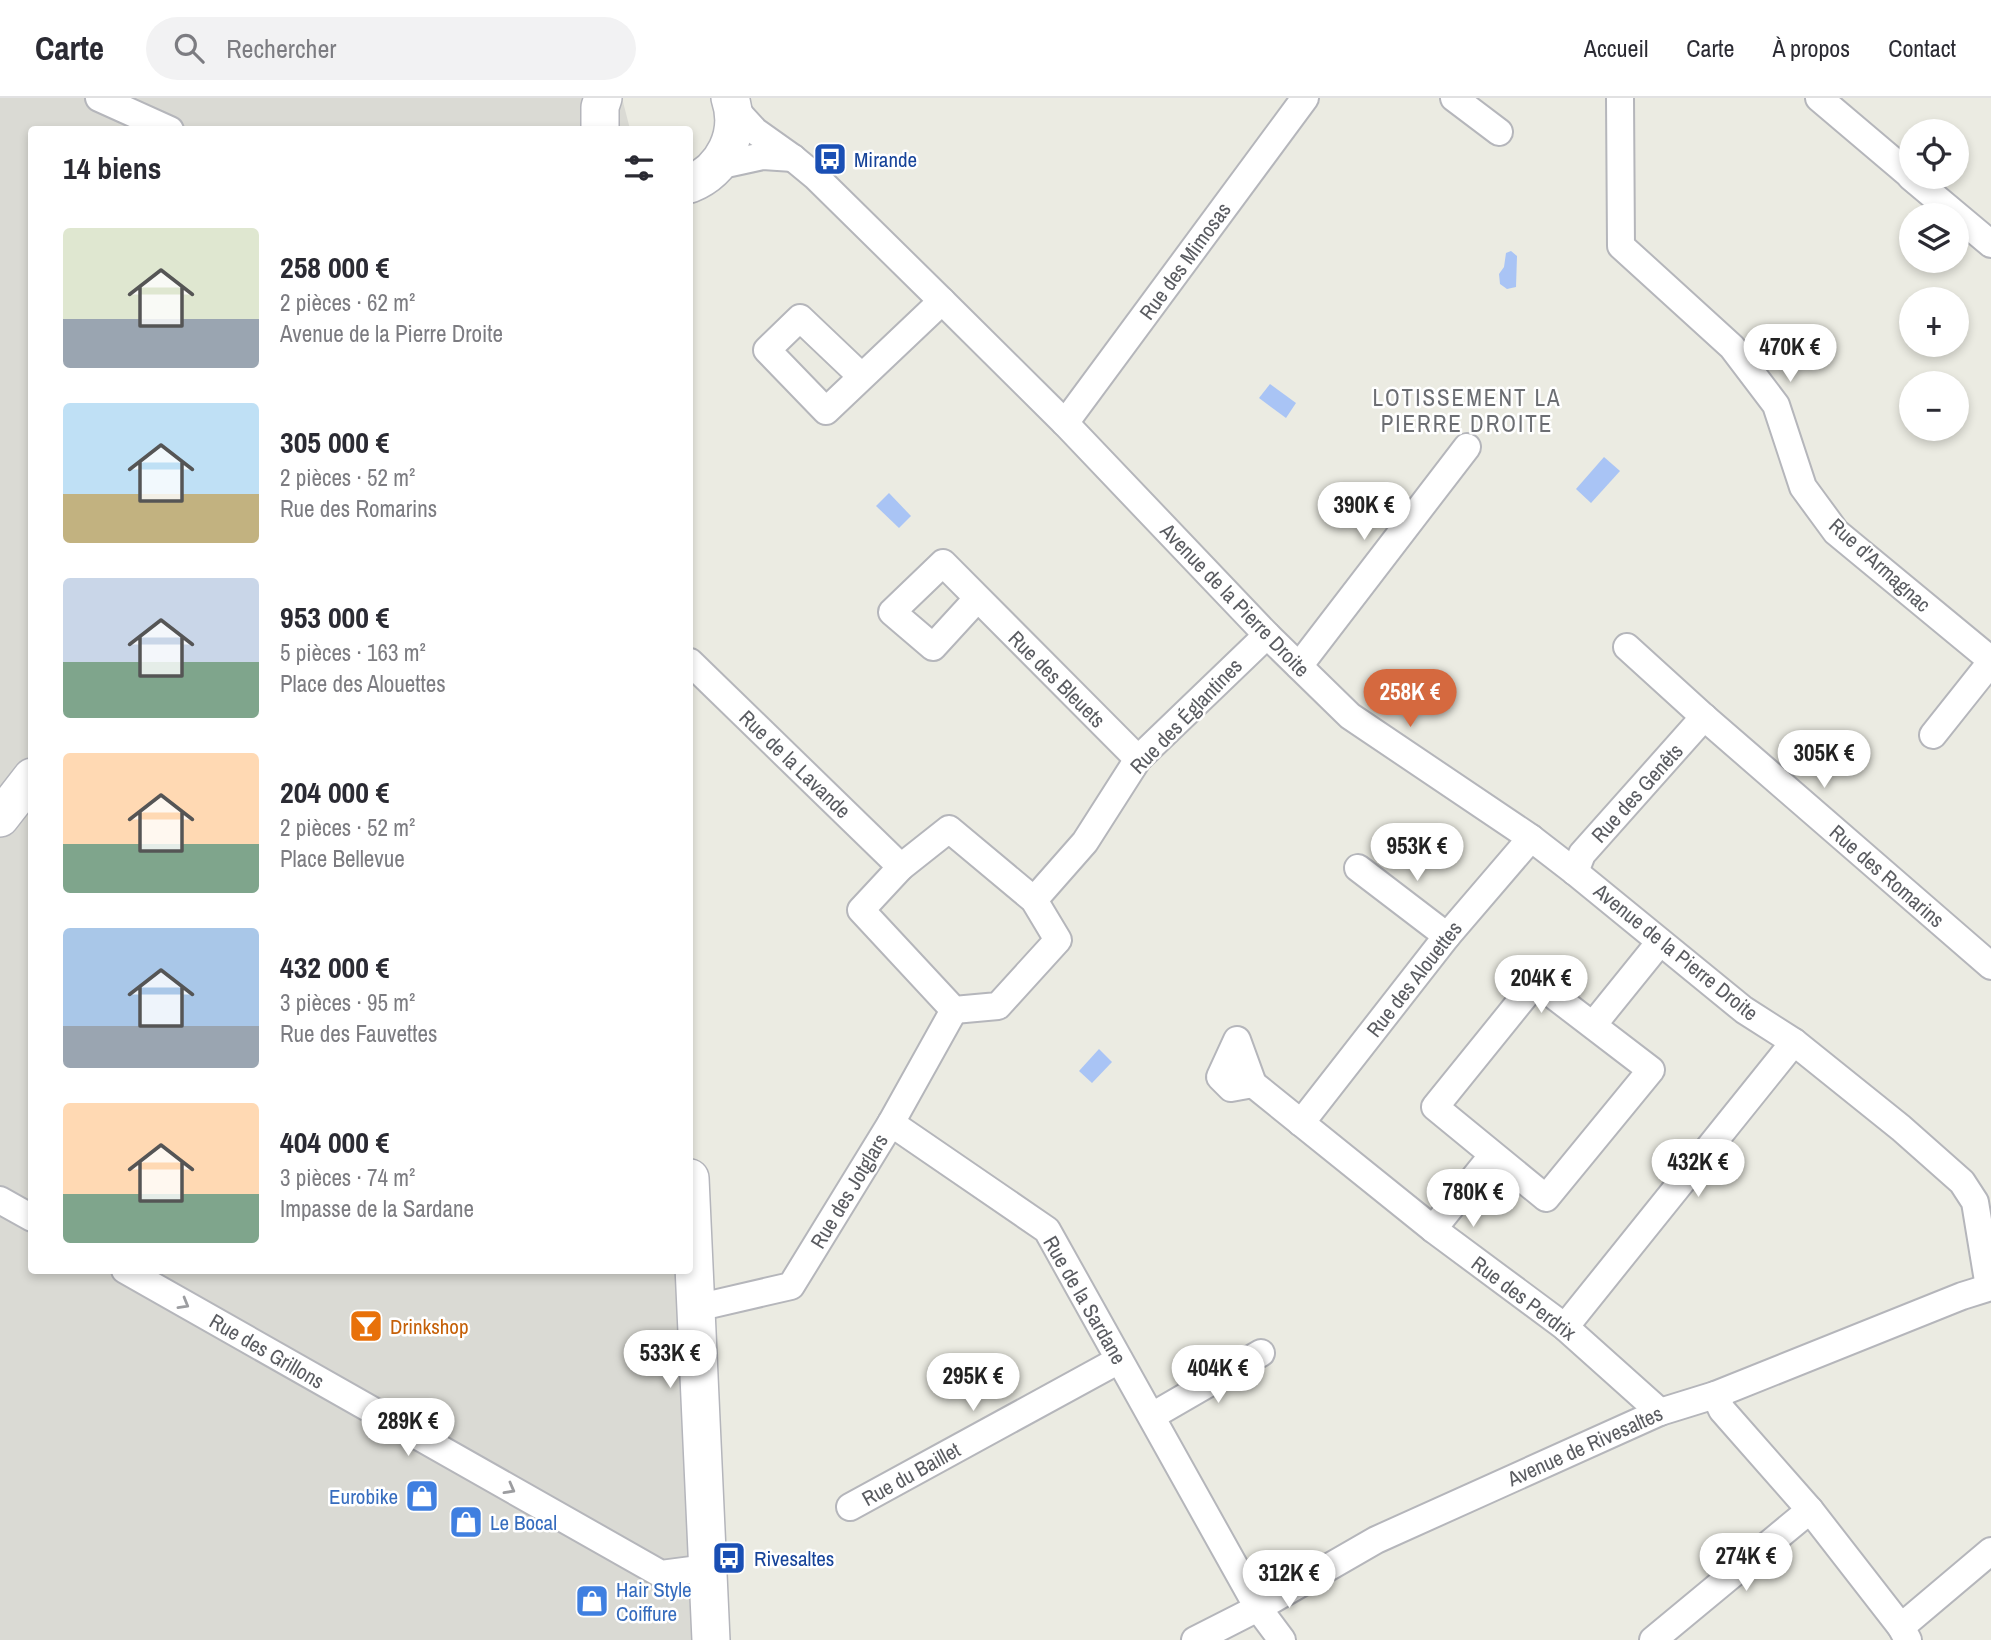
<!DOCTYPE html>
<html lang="fr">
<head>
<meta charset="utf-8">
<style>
	:root { --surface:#fff; --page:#f2f2f3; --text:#2b2b33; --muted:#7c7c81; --line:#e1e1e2; --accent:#d5693f }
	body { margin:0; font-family:"Archivo Narrow",sans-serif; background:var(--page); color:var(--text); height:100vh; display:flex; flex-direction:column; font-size:26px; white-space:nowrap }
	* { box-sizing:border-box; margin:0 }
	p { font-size:23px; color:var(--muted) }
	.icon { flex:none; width:38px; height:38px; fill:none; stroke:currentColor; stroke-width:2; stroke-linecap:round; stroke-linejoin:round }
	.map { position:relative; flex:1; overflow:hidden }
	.sheet { position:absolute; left:28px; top:28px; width:665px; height:1148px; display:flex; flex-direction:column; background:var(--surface); border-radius:7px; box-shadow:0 4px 10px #0003 }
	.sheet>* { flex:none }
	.controls { position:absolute; left:1899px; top:21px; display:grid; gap:14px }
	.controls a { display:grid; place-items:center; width:70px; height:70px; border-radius:50%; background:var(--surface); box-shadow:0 4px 10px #0003; font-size:35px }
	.price { position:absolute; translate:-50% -60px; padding:0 16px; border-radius:24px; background:#fff; color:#222; font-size:23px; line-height:46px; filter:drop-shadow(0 2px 4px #0008) }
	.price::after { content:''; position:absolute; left:50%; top:42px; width:21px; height:16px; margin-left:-10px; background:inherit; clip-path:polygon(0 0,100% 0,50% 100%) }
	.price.active { background:var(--accent); color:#fff }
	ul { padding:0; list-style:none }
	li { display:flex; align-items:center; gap:21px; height:175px; padding:0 35px }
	li span { display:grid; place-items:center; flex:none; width:196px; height:140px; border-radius:7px; color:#555 }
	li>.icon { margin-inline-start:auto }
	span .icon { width:84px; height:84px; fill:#fffc; stroke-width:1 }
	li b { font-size:30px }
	h2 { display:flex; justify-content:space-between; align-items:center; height:84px; padding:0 35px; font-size:30px }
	header { display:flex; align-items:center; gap:42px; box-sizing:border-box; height:98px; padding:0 35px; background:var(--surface); border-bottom:2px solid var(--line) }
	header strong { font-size:33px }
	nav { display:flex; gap:38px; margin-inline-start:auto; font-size:24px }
	.search { width:490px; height:63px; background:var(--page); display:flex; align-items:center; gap:18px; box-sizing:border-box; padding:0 24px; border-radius:38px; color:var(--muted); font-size:26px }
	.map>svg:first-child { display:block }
</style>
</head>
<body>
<header>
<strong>Carte</strong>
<div class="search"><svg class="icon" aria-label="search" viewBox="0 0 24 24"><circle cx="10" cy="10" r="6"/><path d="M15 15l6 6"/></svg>Rechercher</div>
<nav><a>Accueil</a><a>Carte</a><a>À propos</a><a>Contact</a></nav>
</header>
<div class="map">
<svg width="1991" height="1542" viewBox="0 0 1991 1542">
	<rect width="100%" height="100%" fill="#ebebe2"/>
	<!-- industrial -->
	<polygon fill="#dadad4" points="0,0 622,0 630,31 32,32 32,1172 680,1173 701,1542 0,1542"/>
	<!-- water -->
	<g fill="#a9c4f5">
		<polygon points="1511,153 1517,158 1516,189 1507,191 1500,186 1499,176 1504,169 1506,155"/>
		<polygon points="1270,286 1296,305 1286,320 1259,300"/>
		<polygon points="1604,359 1620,373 1591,405 1576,391"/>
		<polygon points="889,395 911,418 899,430 876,408"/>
		<polygon points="1099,951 1112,964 1092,985 1079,973"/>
	</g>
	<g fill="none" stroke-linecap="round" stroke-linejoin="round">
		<defs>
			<g id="street">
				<polyline points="99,0 170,32"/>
				<polyline points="1454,0 1499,34"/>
				<polyline points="1620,0 1621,148 1732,249 1776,307 1803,389 1836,434 1991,562"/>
				<polyline points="1819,0 1911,78"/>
				<polyline points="732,8 755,33 793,60 816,79 942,203 1065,325 1267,537 1350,618 1531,740 1575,774 1744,912 1794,944 1901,1030 1962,1084 1975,1104 1989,1189"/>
				<polyline points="717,68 763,58 793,60"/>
				<polyline points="1911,79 1991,146"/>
				<polyline points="861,278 800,220 767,252 826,313 942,203"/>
				<polyline points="1065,325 1305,0"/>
				<polyline points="977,501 933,549 892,514 943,465 1138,661"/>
				<polyline points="1627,549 1704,619 1991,868"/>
				<polyline points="690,564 901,769"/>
				<polyline points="1299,568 1467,349"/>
				<polyline points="1933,637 1991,564"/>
				<polygon points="949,731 1034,802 1058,842 998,908 954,912 861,812 901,769"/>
				<polyline points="1358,770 1447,838"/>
				<polyline points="1575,774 1582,756 1704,619"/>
				<polyline points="1034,802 1085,744 1138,661 1267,537"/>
				<polygon points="1536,884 1651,972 1546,1100 1435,1009"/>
				<polyline points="1593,927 1660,844"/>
				<polygon points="1237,942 1253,986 1231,990 1220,979"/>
				<polyline points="1253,986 1433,1131 1565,1229 1660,1314"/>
				<polyline points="891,1025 1047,1132 1258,1510 1282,1542"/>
				<polyline points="1301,1025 1447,838 1531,740"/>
				<polyline points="0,1102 32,1120"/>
				<polyline points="1433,1131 1492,1058"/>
				<polyline points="125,1172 661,1476 707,1470"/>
				<polyline points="696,1210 791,1188 891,1025 954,912"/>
				<polyline points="1565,1229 1794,944"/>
				<polyline points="1715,1297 1722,1312 1810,1412 1901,1529 1908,1542"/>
				<polyline points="1152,1318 1261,1255"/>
				<polyline points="850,1409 1119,1262"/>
				<polyline points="1901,1529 1991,1453"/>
				<polyline points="1195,1542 1258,1510 1376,1442 1660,1314 1715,1297 1962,1198 1991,1189"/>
				<polyline points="1653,1542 1810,1412"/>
			</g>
			<g id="secondary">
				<polyline points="600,32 600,9 603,0"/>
				<path d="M690,86c34,-14 52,-51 40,-86"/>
				<polyline points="0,720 32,679"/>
				<polyline points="690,1080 711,1542"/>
			</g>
		</defs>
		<!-- street casing -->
		<use href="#street" stroke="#b5b6bb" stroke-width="30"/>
		<!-- secondary casing -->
		<use href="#secondary" stroke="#b4b5bb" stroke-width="40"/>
		<!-- street -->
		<use href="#street" stroke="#fff" stroke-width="26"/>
		<!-- secondary -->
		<use href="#secondary" stroke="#fff" stroke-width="37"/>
	</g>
	<!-- one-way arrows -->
	<defs><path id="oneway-chevron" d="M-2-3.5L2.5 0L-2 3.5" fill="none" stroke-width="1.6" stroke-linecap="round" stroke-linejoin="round" transform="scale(1.75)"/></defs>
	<g stroke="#9c9da0">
		<use href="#oneway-chevron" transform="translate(184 1206) rotate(30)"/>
		<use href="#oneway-chevron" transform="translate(510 1391) rotate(29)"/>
	</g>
	<!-- icons -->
	<defs>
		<symbol id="bus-square" viewBox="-11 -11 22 22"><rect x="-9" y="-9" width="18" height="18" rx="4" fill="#1a4fb4" stroke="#fff"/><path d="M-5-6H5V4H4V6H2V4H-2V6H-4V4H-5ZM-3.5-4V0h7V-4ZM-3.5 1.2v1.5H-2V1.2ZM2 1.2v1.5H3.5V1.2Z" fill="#fff"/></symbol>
		<symbol id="bar-square" viewBox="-11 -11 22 22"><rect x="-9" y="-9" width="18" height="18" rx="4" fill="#e8710a" stroke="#fff"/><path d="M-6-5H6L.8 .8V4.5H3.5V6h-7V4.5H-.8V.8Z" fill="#fff"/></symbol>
		<symbol id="shop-square" viewBox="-11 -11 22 22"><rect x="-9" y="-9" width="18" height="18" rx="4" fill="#3f7fe0" stroke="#fff"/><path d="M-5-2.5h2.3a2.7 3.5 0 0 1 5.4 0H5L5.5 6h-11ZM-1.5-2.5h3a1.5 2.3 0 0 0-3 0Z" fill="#fff"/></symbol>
	</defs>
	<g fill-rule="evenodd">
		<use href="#bus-square" x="811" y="42" width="38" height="38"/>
		<use href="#bar-square" x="347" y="1209" width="38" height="38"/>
		<use href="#shop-square" x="403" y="1379" width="38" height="38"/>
		<use href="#shop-square" x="447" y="1405" width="38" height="38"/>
		<use href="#bus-square" x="710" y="1441" width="38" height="38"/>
		<use href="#shop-square" x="573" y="1484" width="38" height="38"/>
	</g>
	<g text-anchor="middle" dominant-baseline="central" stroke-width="5" stroke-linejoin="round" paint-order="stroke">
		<!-- transit labels -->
		<g font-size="21" fill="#164399" stroke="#fff" text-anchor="start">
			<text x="854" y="61">Mirande</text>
			<text x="754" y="1460">Rivesaltes</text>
		</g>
		<!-- street labels -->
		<g font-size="21" fill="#5a5c61" stroke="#fff">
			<text transform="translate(1185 163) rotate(-54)">Rue des Mimosas</text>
			<text transform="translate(1880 467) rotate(42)">Rue d'Armagnac</text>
			<text transform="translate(1235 502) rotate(46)">Avenue de la Pierre Droite</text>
			<text transform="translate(1057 581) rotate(45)">Rue des Bleuets</text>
			<text transform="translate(1186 618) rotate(-46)">Rue des Églantines</text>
			<text transform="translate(795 666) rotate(44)">Rue de la Lavande</text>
			<text transform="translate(1637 695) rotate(-48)">Rue des Genêts</text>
			<text transform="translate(1887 778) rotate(41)">Rue des Romarins</text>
			<text transform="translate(1676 854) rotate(39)">Avenue de la Pierre Droite</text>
			<text transform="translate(1414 881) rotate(-52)">Rue des Alouettes</text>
			<text transform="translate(849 1093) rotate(-59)">Rue des Jotglars</text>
			<text transform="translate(1524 1200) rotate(37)">Rue des Perdrix</text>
			<text transform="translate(1085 1202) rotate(60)">Rue de la Sardane</text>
			<text transform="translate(267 1253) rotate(30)">Rue des Grillons</text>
			<text transform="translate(1585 1348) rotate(-24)">Avenue de Rivesaltes</text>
			<text transform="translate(911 1376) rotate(-29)">Rue du Baillet</text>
		</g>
		<!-- food labels -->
		<g font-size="21" fill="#c56008" stroke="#fff" text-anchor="start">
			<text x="390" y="1228">Drinkshop</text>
		</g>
		<!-- shop labels -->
		<g font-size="21" fill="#366cbe" stroke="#fff" text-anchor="start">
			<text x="398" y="1398" text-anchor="end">Eurobike</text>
			<text x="490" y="1424">Le Bocal</text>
			<text x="616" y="1491">Hair Style<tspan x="616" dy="24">Coiffure</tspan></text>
		</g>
		<!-- neighbourhood labels -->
		<g font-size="23" letter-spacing="2" fill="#6c6e73" stroke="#fff">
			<text x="1467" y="299">LOTISSEMENT LA<tspan x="1467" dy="26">PIERRE DROITE</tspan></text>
		</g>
	</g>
</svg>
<div class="controls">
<a><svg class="icon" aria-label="locate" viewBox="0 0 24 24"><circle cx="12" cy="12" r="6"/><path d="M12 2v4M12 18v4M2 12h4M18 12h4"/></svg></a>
<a><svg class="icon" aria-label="layers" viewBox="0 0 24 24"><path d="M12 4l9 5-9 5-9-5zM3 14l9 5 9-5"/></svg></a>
<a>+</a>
<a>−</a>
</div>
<b class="price" style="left:1790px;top:286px">470K €</b>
<b class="price" style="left:1364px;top:444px">390K €</b>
<b class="price active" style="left:1410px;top:631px">258K €</b>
<b class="price" style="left:1824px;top:692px">305K €</b>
<b class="price" style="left:1417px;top:785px">953K €</b>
<b class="price" style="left:1541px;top:917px">204K €</b>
<b class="price" style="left:1698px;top:1101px">432K €</b>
<b class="price" style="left:1473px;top:1131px">780K €</b>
<b class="price" style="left:670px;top:1292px">533K €</b>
<b class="price" style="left:1218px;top:1307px">404K €</b>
<b class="price" style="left:973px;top:1315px">295K €</b>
<b class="price" style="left:408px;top:1360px">289K €</b>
<b class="price" style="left:1746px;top:1495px">274K €</b>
<b class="price" style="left:1289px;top:1512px">312K €</b>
<section class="sheet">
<h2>14 biens<svg class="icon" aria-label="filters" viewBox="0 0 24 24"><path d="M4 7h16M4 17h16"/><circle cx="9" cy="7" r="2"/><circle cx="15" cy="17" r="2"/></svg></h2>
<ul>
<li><span style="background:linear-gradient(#dfe7d0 65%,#9aa5b1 0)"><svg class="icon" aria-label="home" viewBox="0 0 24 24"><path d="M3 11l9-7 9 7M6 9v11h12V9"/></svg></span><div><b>258 000 €</b><p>2 pièces · 62 m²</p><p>Avenue de la Pierre Droite</p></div></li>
<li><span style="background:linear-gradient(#bfe0f5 65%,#c2b280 0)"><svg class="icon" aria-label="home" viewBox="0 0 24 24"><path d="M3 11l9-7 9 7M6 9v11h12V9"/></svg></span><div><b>305 000 €</b><p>2 pièces · 52 m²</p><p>Rue des Romarins</p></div></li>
<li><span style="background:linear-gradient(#c9d6e8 60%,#7fa58c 0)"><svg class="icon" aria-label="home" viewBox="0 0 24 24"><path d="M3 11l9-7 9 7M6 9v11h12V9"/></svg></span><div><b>953 000 €</b><p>5 pièces · 163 m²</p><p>Place des Alouettes</p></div></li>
<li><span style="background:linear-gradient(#ffd9b3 65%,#7fa58c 0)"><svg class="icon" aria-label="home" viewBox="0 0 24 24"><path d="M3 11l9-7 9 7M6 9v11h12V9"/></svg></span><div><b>204 000 €</b><p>2 pièces · 52 m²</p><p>Place Bellevue</p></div></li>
<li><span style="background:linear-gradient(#a9c7e8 70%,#9aa5b1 0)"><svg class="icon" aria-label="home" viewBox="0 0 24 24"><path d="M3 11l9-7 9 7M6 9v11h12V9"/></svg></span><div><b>432 000 €</b><p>3 pièces · 95 m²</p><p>Rue des Fauvettes</p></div></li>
<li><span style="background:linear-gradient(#ffd9b3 65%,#7fa58c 0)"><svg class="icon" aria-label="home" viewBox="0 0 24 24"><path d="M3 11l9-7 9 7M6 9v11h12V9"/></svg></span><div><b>404 000 €</b><p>3 pièces · 74 m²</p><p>Impasse de la Sardane</p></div></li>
</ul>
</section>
</div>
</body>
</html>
